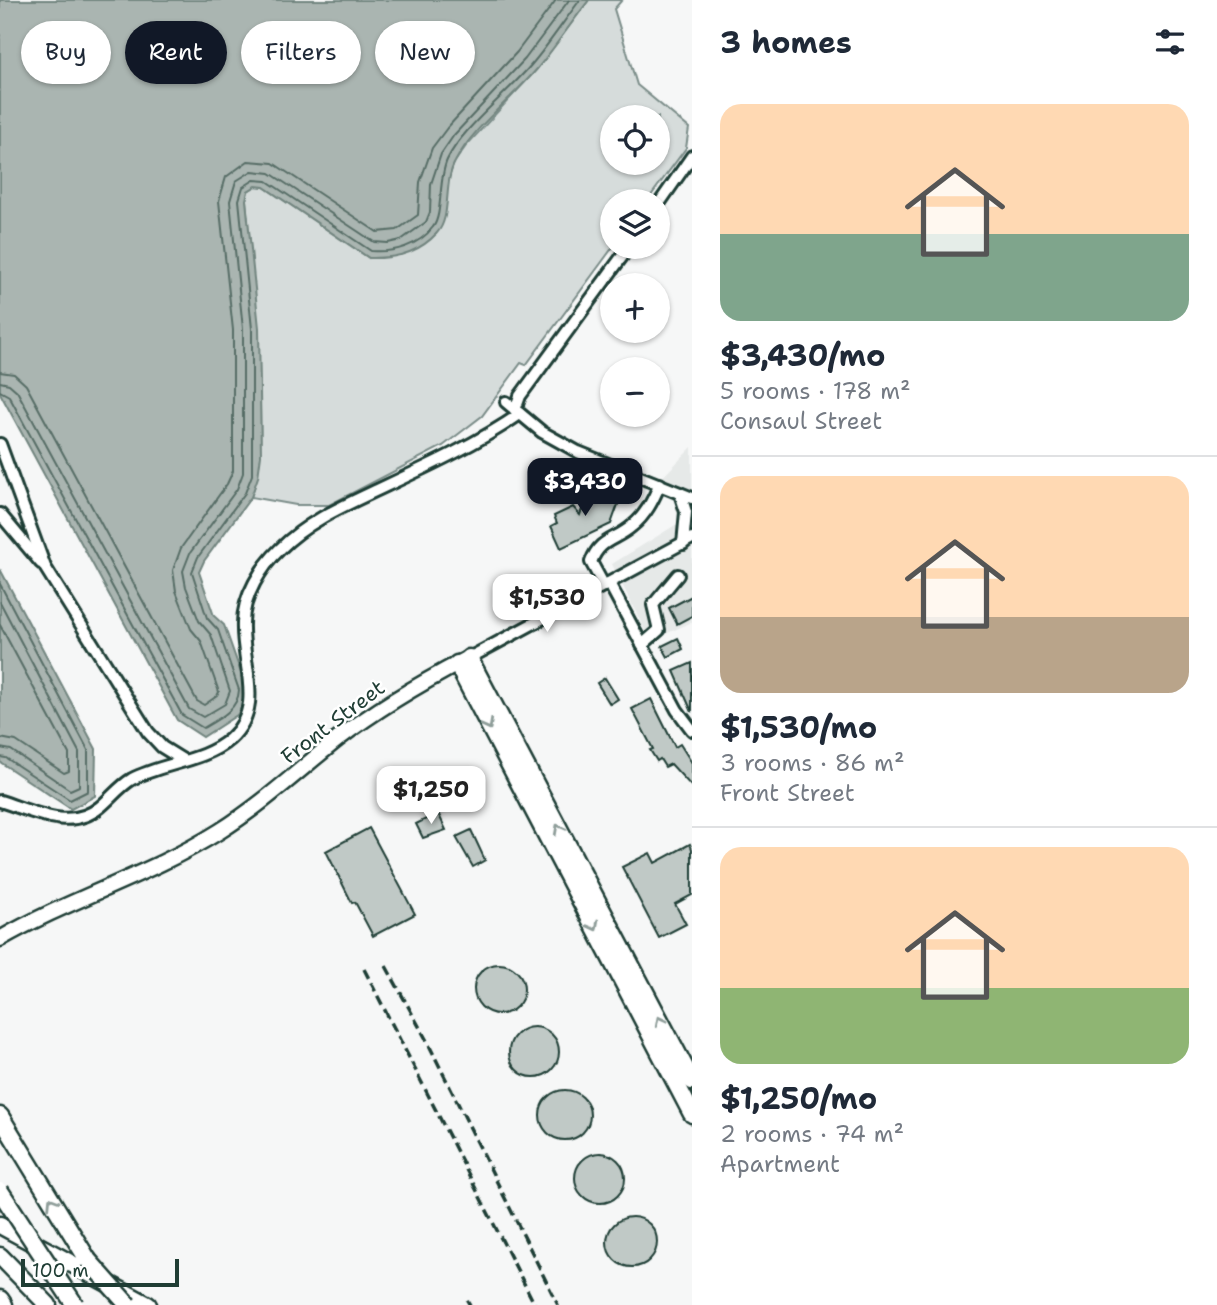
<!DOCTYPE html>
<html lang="en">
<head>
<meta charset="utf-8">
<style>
	:root { --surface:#fff; --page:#f2f2f3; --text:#1f2937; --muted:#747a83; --line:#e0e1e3; --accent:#111827 }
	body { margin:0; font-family:"Shantell Sans",sans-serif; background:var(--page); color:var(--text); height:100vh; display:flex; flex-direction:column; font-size:26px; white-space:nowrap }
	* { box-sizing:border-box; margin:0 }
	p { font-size:23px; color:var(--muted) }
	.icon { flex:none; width:38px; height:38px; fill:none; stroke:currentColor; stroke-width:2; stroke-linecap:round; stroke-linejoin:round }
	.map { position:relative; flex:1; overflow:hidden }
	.side { display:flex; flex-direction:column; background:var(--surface); width:525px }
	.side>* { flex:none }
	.banner { position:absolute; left:21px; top:21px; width:565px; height:63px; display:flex; gap:14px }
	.fabs { position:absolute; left:600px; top:105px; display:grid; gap:14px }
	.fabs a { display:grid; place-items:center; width:70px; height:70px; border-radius:50%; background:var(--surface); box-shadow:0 2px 5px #0004; font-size:35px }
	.scale { position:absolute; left:21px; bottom:18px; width:158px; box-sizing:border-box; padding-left:7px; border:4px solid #1f3d34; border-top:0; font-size:19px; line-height:24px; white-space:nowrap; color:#1f3d34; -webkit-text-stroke:5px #fff; paint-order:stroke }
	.price { position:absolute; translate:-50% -60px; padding:0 16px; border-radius:14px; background:#fff; color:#222; font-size:23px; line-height:46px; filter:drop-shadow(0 2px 4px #0008) }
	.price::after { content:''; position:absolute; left:50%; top:42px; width:21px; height:16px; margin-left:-10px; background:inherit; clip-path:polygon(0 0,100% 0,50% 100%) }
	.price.on { background:var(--accent); color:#fff }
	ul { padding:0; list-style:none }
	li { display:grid; align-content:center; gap:14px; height:371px; padding:0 28px }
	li+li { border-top:2px solid var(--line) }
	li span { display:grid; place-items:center; height:217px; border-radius:21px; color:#555 }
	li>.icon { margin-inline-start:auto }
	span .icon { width:126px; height:126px; fill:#fffc; stroke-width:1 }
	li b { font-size:30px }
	h2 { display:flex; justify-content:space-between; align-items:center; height:84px; padding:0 28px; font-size:30px }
	.pill { padding:0 24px; border-radius:32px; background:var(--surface); box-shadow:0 2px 5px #0004; font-size:24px; line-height:63px }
	.pill.on { background:var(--accent); color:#fff }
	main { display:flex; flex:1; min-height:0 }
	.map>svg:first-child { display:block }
</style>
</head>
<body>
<main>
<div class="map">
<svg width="692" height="1305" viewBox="0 0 692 1305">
	<rect width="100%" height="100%" fill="#f6f7f7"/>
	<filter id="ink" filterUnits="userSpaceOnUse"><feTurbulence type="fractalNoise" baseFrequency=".0143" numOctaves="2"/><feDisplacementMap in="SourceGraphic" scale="14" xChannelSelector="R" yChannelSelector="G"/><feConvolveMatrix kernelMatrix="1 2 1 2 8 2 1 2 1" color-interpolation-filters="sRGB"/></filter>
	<g filter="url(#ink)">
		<!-- built -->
		<polygon fill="#e6e9e8" points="692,447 692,622 650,641 612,564 682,521 681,505 652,488"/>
		<!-- green -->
		<path fill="#d6dcdb" stroke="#7a8c88" stroke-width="2" fill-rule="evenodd" d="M589,0h33l-8,9 23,76 52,43 -3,20 -39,53h-35l1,46 -87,118 -5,-2 -39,53 -39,30 -114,59h-33l-45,-8c12,-32 9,-63 9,-97 -1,-67 -8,-133 -14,-200l2,-9 8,-5 8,1 105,71 76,-42 1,-30 8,-23 12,-17 71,-77zM612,117h46v46h-46z"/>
		<!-- water -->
		<g fill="#aab5b1" stroke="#72857f" stroke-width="2">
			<path d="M0,0h589c-18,23 -34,47 -52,69 -26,31 -63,57 -82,93 -12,21 -3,55 -18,71 -18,20 -42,26 -68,25l-105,-71 -8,-1 -8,5 -2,9 13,128 2,127 -3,22 -7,20 -47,64 -5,11 15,44 10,9 23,65 -1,11 -9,14 -34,22 -26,-17 -177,-327z"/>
			<polygon points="0,569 96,749 95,796 71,809 0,762"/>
		</g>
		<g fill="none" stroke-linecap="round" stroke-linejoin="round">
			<!-- shore -->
			<g stroke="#576d66" stroke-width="2">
				<polyline points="0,372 14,374 26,385 197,701 204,705 217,696 219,692 201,641 191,629 176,591 173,570 181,548 227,484 233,471 233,330 219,201 226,177 248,161 273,163 377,232 397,230 418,215 420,182 432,148 447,128 517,52 556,0"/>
				<polyline points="0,382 9,384 17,391 189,709 203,717 225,704 230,691 211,635 199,621 186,587 183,571 190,553 237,489 243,473 243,329 230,201 236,181 252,171 270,173 374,242 388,243 401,240 426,222 430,212 431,184 441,154 454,135 525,59 569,0"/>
				<path d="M0,391l9,5 173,319 21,13c16,-9 35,-18 36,-38l-21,-60 -11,-12 -15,-46 6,-15 47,-64 7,-18v-146l-13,-129 4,-13 11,-7 13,1 104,70c22,2 48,-5 62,-24 10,-12 5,-47 14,-67 15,-32 61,-67 85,-96 17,-20 32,-43 48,-64"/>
				<polyline points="0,584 88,750 88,791 70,800 6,758 0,757"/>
				<polyline points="0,602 79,752 79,786 70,790 11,750 0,748"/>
				<polyline points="0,625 69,754 69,771 64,773 16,741 0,738"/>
			</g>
		</g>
		<!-- building -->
		<g fill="#c0c9c6" stroke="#1f3d34" stroke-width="2">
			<polygon points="589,488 620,499 611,524 561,548 551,526 557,523 554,516 573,507 580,515"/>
			<polygon points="692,596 692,616 677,624 669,608"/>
			<polygon points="678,638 683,649 668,657 662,646"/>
			<polygon points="692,663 692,712 674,671"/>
			<polygon points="605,678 618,699 610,704 597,683"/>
			<polygon points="651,699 675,747 680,744 692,763 692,787 671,764 665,767 660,759 657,761 650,750 653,749 632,709"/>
			<polygon points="438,813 446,830 423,838 416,824"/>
			<polygon points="369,828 415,914 373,936 355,902 352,903 326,851"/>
			<polygon points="471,830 485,860 473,867 456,837"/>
			<polygon points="690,844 692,849 692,895 675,904 686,924 659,938 622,867 650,853 655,863"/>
			<circle cx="499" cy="989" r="25"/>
			<circle cx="534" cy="1052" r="25"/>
			<circle cx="565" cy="1115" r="25"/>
			<circle cx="600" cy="1178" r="25"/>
			<circle cx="632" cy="1242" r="25"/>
		</g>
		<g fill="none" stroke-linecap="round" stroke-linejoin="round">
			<defs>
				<g id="minor">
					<polyline points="658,205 692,156"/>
					<polyline points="506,402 542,432 578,452 692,498"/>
					<polyline points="515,410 520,396 629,247"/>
					<polyline points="0,444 45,567 148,732 162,747 183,760"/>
					<polyline points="680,493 686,512 683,544"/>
					<polyline points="0,514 41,563"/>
					<polyline points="609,583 677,710 692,730"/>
					<path d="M604,586l-13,-24c9,-24 24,-21 41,-36 14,-11 21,-26 28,-42"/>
					<polyline points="642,645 659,630 653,605 678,575"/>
					<polyline points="469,658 692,538"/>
					<path d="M0,801c32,10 70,31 100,6 11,-9 20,-21 32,-28 30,-16 72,-17 98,-40 36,-33 11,-75 13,-116 0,-26 18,-56 37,-74 27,-27 61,-42 95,-58 49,-23 100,-46 145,-77"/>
				</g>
				<path id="major" d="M0,939c71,-41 150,-64 220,-108 43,-27 79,-61 118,-92 39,-30 83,-56 127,-79"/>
				<g id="highway">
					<polyline points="469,658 692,1081"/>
					<polyline points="457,664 692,1114"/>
					<polyline points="0,1116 88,1260"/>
					<polyline points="0,1225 148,1305"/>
					<polyline points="0,1256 48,1305"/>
					<polyline points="0,1299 4,1305"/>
				</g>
			</defs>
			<!-- minor casing -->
			<use href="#minor" stroke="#1f3d34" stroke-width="16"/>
			<!-- major casing -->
			<use href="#major" stroke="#1f3d34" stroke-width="19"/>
			<!-- highway casing -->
			<use href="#highway" stroke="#1f3d34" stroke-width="21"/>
			<!-- minor -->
			<use href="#minor" stroke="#fff" stroke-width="10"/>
			<!-- major -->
			<use href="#major" stroke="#fff" stroke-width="14"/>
			<!-- highway -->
			<use href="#highway" stroke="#fff" stroke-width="16"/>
			<!-- rail -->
			<g stroke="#1f3d34" stroke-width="3.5" stroke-dasharray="10 5" stroke-linecap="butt">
				<polyline points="386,966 426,1039 558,1305"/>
				<polyline points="364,969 535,1305"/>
				<polyline points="467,1300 470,1305"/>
			</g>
			<defs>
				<g id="highway-bridge">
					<polyline points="0,1191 75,1305"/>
					<polyline points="88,1260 128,1305"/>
				</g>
			</defs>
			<!-- highway-bridge casing -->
			<use href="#highway-bridge" stroke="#1f3d34" stroke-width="21" stroke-linecap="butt"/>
			<!-- highway-bridge -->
			<use href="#highway-bridge" stroke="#fff" stroke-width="16"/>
		</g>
		<!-- one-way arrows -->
		<defs><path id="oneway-chevron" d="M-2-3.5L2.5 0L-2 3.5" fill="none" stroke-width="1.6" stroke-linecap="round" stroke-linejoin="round" transform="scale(1.75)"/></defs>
		<g stroke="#8f9e9a">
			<use href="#oneway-chevron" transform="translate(488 725) rotate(62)"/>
			<use href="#oneway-chevron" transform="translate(559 829) rotate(-118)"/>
			<use href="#oneway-chevron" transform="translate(594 926) rotate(62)"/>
			<use href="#oneway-chevron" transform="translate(660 1021) rotate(-118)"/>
			<use href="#oneway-chevron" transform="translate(52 1202) rotate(-122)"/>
		</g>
	</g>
	<g text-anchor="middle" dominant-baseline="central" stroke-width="5" stroke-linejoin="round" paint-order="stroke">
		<!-- street labels -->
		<g font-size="21" fill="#1f3d34" stroke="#fff">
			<text transform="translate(333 722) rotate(-37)">Front Street</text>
		</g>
	</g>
</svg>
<div class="fabs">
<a><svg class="icon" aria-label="locate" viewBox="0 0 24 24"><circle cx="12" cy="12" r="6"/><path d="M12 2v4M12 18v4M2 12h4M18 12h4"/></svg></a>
<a><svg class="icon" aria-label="layers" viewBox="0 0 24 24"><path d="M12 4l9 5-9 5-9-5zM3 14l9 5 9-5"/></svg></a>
<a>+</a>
<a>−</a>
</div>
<div class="scale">100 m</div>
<b class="price on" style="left:585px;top:518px">$3,430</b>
<b class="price" style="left:547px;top:634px">$1,530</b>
<b class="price" style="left:431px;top:826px">$1,250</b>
<div class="banner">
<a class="pill">Buy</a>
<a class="pill on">Rent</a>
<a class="pill">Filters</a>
<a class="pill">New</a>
</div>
</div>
<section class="side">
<h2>3 homes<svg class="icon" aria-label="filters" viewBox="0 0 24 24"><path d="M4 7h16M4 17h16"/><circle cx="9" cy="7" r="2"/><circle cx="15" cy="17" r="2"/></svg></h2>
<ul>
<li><span style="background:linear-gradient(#ffd9b3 60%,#7fa58c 0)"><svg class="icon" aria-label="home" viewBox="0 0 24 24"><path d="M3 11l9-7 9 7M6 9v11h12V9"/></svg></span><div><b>$3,430/mo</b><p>5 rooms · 178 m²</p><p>Consaul Street</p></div></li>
<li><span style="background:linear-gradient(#ffd9b3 65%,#b9a48a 0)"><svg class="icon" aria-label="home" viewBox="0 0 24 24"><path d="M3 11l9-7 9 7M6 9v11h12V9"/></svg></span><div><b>$1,530/mo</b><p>3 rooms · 86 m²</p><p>Front Street</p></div></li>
<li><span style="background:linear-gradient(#ffd9b3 65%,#8fb573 0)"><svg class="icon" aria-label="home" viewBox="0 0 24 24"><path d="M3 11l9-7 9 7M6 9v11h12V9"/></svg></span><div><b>$1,250/mo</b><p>2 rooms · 74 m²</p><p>Apartment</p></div></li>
</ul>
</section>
</main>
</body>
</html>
